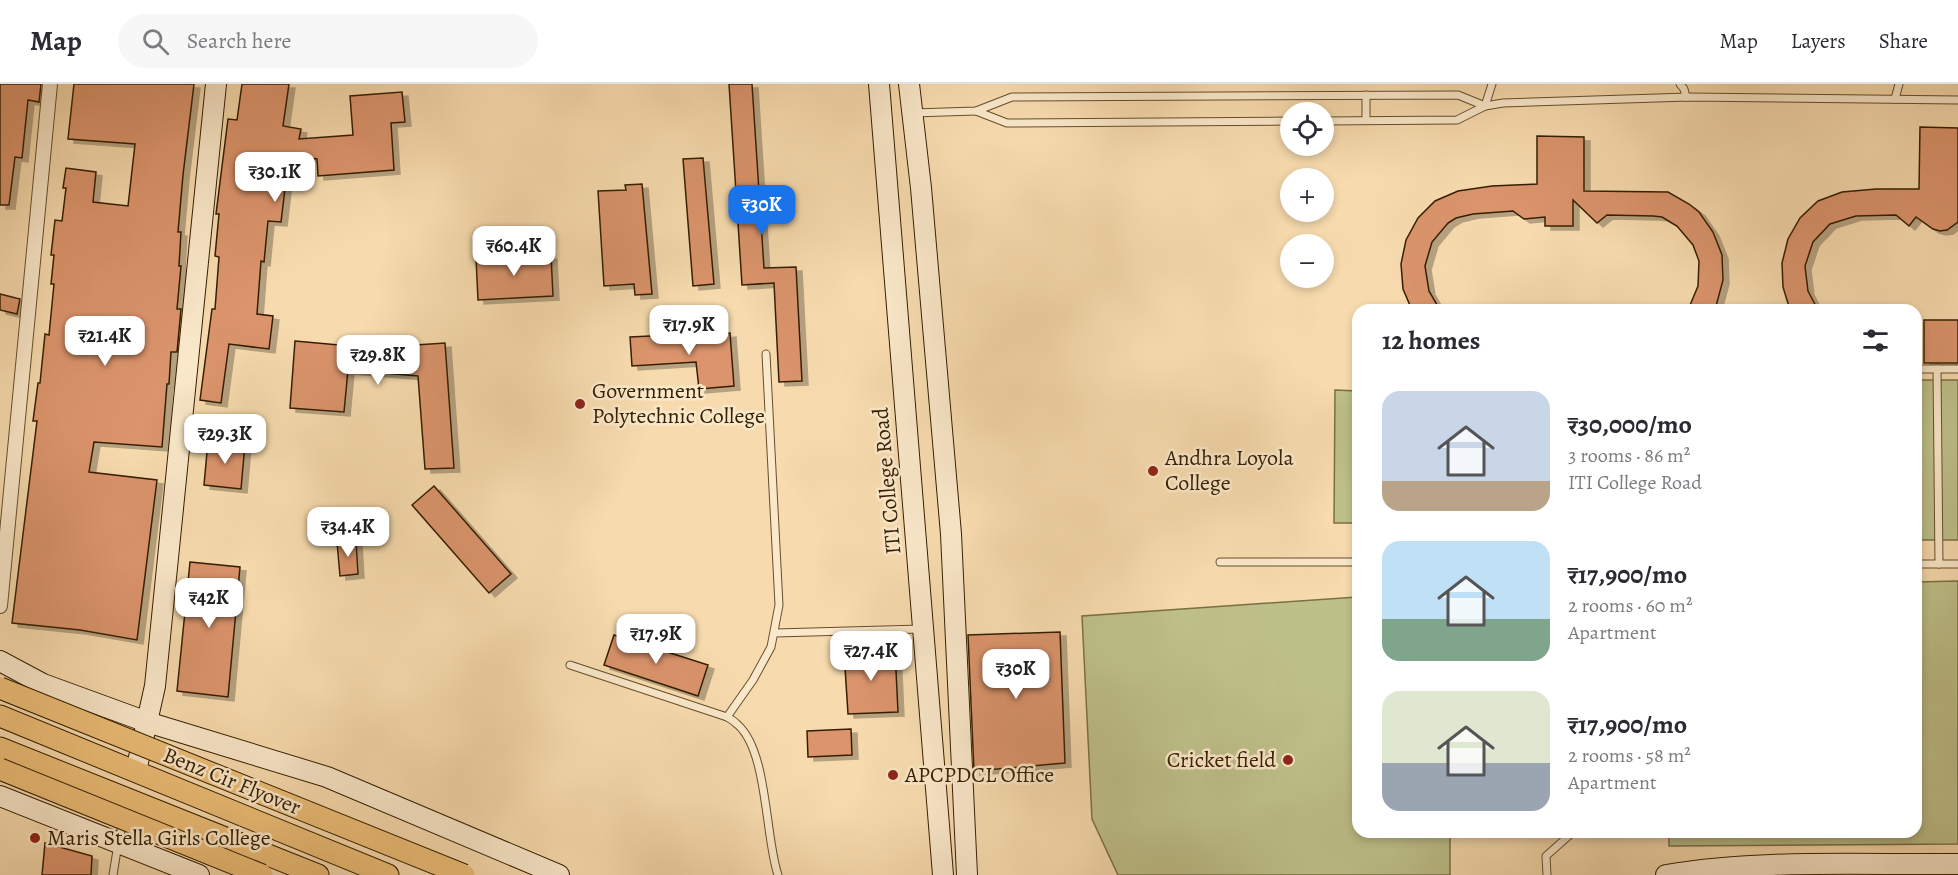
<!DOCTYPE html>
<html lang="en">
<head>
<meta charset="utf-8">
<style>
	:root { --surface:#fff; --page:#f7f7f7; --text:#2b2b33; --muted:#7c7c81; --line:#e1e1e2; --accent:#1a73e8 }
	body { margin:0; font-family:Alegreya,serif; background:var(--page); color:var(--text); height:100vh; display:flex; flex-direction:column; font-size:22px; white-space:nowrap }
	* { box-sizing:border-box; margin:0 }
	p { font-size:20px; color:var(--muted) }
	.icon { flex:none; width:33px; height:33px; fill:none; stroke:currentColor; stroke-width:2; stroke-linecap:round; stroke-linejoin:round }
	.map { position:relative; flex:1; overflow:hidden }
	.drawer { position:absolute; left:1352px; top:220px; width:570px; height:534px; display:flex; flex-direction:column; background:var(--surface); border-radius:18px; box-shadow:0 3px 9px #0003 }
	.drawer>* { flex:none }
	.fabs { position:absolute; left:1280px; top:18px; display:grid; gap:12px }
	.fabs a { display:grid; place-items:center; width:54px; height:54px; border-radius:50%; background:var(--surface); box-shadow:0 3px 9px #0003; font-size:30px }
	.price { position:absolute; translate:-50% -51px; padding:0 14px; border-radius:12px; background:#fff; color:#222; font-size:20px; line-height:39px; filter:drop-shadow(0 2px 3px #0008) }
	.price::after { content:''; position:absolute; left:50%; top:36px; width:18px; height:14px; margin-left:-9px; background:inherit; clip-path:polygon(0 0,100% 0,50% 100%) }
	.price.active { background:var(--accent); color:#fff }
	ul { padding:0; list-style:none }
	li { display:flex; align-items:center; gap:18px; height:150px; padding:0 30px }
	li span { display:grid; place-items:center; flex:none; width:168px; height:120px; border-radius:18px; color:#555 }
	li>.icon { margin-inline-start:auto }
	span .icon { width:72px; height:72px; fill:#fffc; stroke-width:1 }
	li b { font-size:26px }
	h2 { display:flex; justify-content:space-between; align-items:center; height:72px; padding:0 30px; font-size:26px }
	header { display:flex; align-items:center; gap:36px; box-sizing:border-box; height:84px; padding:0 30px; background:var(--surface); border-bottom:2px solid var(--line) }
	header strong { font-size:28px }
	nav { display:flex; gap:33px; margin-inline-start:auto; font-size:21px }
	.search { width:420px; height:54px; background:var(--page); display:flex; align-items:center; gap:15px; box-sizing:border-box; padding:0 21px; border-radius:33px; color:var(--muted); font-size:22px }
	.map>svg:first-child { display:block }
</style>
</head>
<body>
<header>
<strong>Map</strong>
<div class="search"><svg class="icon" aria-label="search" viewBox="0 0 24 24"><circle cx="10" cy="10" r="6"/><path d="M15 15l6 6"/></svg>Search here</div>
<nav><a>Map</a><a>Layers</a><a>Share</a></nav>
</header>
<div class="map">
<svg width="1958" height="791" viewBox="0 0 1958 791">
	<defs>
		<filter id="shadow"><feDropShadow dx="6" dy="4" stdDeviation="0" flood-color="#0004"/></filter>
	</defs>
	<rect width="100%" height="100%" fill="#f7dbae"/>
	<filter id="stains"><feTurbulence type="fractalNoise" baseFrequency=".00333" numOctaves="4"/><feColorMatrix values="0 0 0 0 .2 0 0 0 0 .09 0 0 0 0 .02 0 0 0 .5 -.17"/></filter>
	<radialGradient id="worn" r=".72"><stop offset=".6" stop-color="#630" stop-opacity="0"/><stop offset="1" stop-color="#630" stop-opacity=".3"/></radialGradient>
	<!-- green -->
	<g fill="#bec08a" stroke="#7a7045" stroke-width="1.5">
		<rect x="1916" y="296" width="42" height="160"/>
		<polygon points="1335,306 1357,307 1357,439 1334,439"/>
		<polygon points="1958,497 1958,760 1669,762 1669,749 1916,748 1916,498"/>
		<polygon points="1357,513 1358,748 1450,749 1450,791 1118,791 1092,735 1082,532"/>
	</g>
	<!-- building -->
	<g fill="#db946c" stroke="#351f00" stroke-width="1.5" filter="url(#shadow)">
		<polygon points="0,0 41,0 39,18 28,16 22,74 15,73 9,121 0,121"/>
		<polygon points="74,0 194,0 183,91 178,148 181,148 179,182 181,182 177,225 181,225 177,268 171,268 169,300 167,300 162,363 94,358 89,388 157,396 137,556 80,546 12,539 37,337 33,337 38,299 40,299 45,250 49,251 54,200 51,200 54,171 51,171 55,136 62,137 66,104 63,104 66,84 96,88 93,118 128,122 135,60 68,55"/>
		<polygon points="242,0 289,0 283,42 301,45 299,55 353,51 350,12 402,8 405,38 391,39 394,86 318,92 317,75 289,71 281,138 268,137 264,178 261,177 257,230 273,232 269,265 229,260 221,319 200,316 212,225 215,225 219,173 215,172 219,130 216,130 228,35 237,36"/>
		<polygon points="729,0 752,0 764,184 796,183 802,297 779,298 774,199 742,201"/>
		<polygon points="1920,43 1958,44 1958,138 1947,146 1940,147 1933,145 1916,133 1909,142 1896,131 1856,132 1830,140 1813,158 1805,182 1808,207 1818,226 1790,226 1783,203 1782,179 1788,155 1800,134 1818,117 1842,108 1876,105 1919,105"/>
		<polygon points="1537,52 1584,53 1584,107 1668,108 1689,120 1699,128 1713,148 1722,171 1723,196 1715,226 1688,226 1698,202 1699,177 1693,161 1677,142 1662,133 1653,132 1607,131 1597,139 1573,116 1573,142 1545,142 1545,133 1524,135 1513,127 1473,130 1456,134 1448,139 1432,158 1425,182 1429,207 1440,226 1412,226 1403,205 1401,180 1406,156 1418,134 1435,117 1458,107 1492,102 1537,100"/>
		<polygon points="703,74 714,200 693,202 683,75"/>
		<polygon points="642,100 652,210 635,211 634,200 604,202 598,107 626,106 625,101"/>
		<polygon points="551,171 553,212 478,216 476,174"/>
		<polygon points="0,210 20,215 17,230 0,226"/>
		<rect x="1924" y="236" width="34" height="43"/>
		<polygon points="730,249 734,302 699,305 696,278 632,282 630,253 671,251 671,254"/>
		<polygon points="295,257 416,268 416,261 445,259 454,384 425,385 418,292 348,286 344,328 290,324"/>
		<polygon points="208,357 245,360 241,405 204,401"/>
		<polygon points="434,402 511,490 489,509 412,421"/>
		<polygon points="356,457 358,490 340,492 337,458"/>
		<polygon points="190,478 240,483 228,613 177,607"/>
		<polygon points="1060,548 1065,679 974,687 968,551"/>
		<polygon points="614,551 708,581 698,612 604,581"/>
		<polygon points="895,566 898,628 848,630 844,568"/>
		<polygon points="851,645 852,671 808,673 807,647"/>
		<polygon points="45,759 92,772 91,791 42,791"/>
	</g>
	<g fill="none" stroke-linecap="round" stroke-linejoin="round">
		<defs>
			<g id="lane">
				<polyline points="1680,0 1684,5 1686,13"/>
				<polyline points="1366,11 1366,36"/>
				<polyline points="1895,15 1899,0"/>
				<polyline points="1485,22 1492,0"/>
				<polyline points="976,27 1007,39 1290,37"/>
				<polyline points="913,29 976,27 1012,13 1458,11 1485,22"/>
				<polyline points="1323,37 1457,36 1485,22 1503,19 1688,13 1958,16"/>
				<polyline points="1916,285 1958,285"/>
				<polyline points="1937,285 1939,480"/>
				<polyline points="1220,478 1358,478"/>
				<polyline points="1916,480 1958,480"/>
				<polyline points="775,549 921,545"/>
				<path d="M570,581l157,52c4,2 8,5 11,8 30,27 27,112 40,150"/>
				<polyline points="727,633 753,596 771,563 779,521 766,270"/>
				<polyline points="113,791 118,760 123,738"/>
				<polyline points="1547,791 1546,772 1573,748"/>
			</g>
			<polyline id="street" points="0,522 50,0"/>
			<g id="secondary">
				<polyline points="879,0 943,791"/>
				<polyline points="909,0 921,104 951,450 967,791"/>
				<polyline points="0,577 43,600 147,638 327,693 559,791"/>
				<polyline points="136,687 155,602 216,0"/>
				<polyline points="0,712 199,791"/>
				<path d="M1666,791c96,-16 195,-10 292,-11"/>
			</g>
			<g id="primary">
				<polyline points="0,632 388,791"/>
				<polyline points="0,664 318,791"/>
			</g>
		</defs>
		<!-- lane casing -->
		<use href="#lane" stroke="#664e2c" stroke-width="9"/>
		<!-- street casing -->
		<use href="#street" stroke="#664e2c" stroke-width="16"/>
		<!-- secondary casing -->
		<use href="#secondary" stroke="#351f00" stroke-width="22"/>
		<!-- primary casing -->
		<use href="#primary" stroke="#351f00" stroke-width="23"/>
		<!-- lane -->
		<use href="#lane" stroke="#fae8ca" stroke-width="7"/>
		<!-- street -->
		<use href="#street" stroke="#fae8ca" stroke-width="14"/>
		<!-- secondary -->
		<use href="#secondary" stroke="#fae8ca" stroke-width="20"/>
		<!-- primary -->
		<use href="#primary" stroke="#ecbe77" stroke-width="21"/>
		<defs>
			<g id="primary-bridge">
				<polyline points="0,604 464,791"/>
				<polyline points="0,685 262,791"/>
			</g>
		</defs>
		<!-- primary-bridge casing -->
		<use href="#primary-bridge" stroke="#351f00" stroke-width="23" stroke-linecap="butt"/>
		<!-- primary-bridge -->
		<use href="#primary-bridge" stroke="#ecbe77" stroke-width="21"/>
	</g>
	<!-- markers -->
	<g fill="#8f2418" stroke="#fae8ca" stroke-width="2">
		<circle cx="580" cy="320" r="6"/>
		<circle cx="1153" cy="387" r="6"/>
		<circle cx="1288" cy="676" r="6"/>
		<circle cx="893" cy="691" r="6"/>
		<circle cx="35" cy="754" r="6"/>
	</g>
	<g text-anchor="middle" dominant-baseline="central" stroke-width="5" stroke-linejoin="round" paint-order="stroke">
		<!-- poi labels -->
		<g font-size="22" fill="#351f00" stroke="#fae8ca" text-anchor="start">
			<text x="592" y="307">Government<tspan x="592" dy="25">Polytechnic College</tspan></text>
			<text x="1165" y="374">Andhra Loyola<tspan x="1165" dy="25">College</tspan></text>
			<text x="1276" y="676" text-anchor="end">Cricket field</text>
			<text x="905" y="691">APCPDCL Office</text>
			<text x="47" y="754">Maris Stella Girls College</text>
		</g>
		<!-- street labels -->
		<g font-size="22" fill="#351f00" stroke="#fae8ca">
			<text transform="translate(887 397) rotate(-95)">ITI College Road</text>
			<text transform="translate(232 697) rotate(22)">Benz Cir Flyover</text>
		</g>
	</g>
	<rect width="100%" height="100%" filter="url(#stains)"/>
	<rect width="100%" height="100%" fill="url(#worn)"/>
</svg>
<div class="fabs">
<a><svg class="icon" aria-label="locate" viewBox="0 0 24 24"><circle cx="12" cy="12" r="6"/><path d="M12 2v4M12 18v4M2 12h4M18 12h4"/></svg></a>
<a>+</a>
<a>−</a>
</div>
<b class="price" style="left:275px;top:119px">₹30.1K</b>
<b class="price active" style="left:762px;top:152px">₹30K</b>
<b class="price" style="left:514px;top:193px">₹60.4K</b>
<b class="price" style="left:689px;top:272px">₹17.9K</b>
<b class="price" style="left:105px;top:283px">₹21.4K</b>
<b class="price" style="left:378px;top:302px">₹29.8K</b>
<b class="price" style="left:225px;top:381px">₹29.3K</b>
<b class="price" style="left:348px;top:474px">₹34.4K</b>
<b class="price" style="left:209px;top:545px">₹42K</b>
<b class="price" style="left:656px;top:581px">₹17.9K</b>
<b class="price" style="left:871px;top:598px">₹27.4K</b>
<b class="price" style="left:1016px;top:616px">₹30K</b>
<section class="drawer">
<h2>12 homes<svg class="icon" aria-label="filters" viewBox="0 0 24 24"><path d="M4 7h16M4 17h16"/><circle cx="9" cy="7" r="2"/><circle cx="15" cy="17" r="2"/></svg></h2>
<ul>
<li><span style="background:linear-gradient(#c9d6e8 75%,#b9a48a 0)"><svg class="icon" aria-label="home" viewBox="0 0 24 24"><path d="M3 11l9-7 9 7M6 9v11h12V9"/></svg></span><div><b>₹30,000/mo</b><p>3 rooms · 86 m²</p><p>ITI College Road</p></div></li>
<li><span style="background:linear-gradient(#bfe0f5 65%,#7fa58c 0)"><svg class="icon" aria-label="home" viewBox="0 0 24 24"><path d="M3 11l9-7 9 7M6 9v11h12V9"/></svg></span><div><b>₹17,900/mo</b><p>2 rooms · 60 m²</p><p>Apartment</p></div></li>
<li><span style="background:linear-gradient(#dfe7d0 60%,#9aa5b1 0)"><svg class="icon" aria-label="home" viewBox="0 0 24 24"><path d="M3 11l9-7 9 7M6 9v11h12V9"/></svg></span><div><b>₹17,900/mo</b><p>2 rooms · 58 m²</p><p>Apartment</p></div></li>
</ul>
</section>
</div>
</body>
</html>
